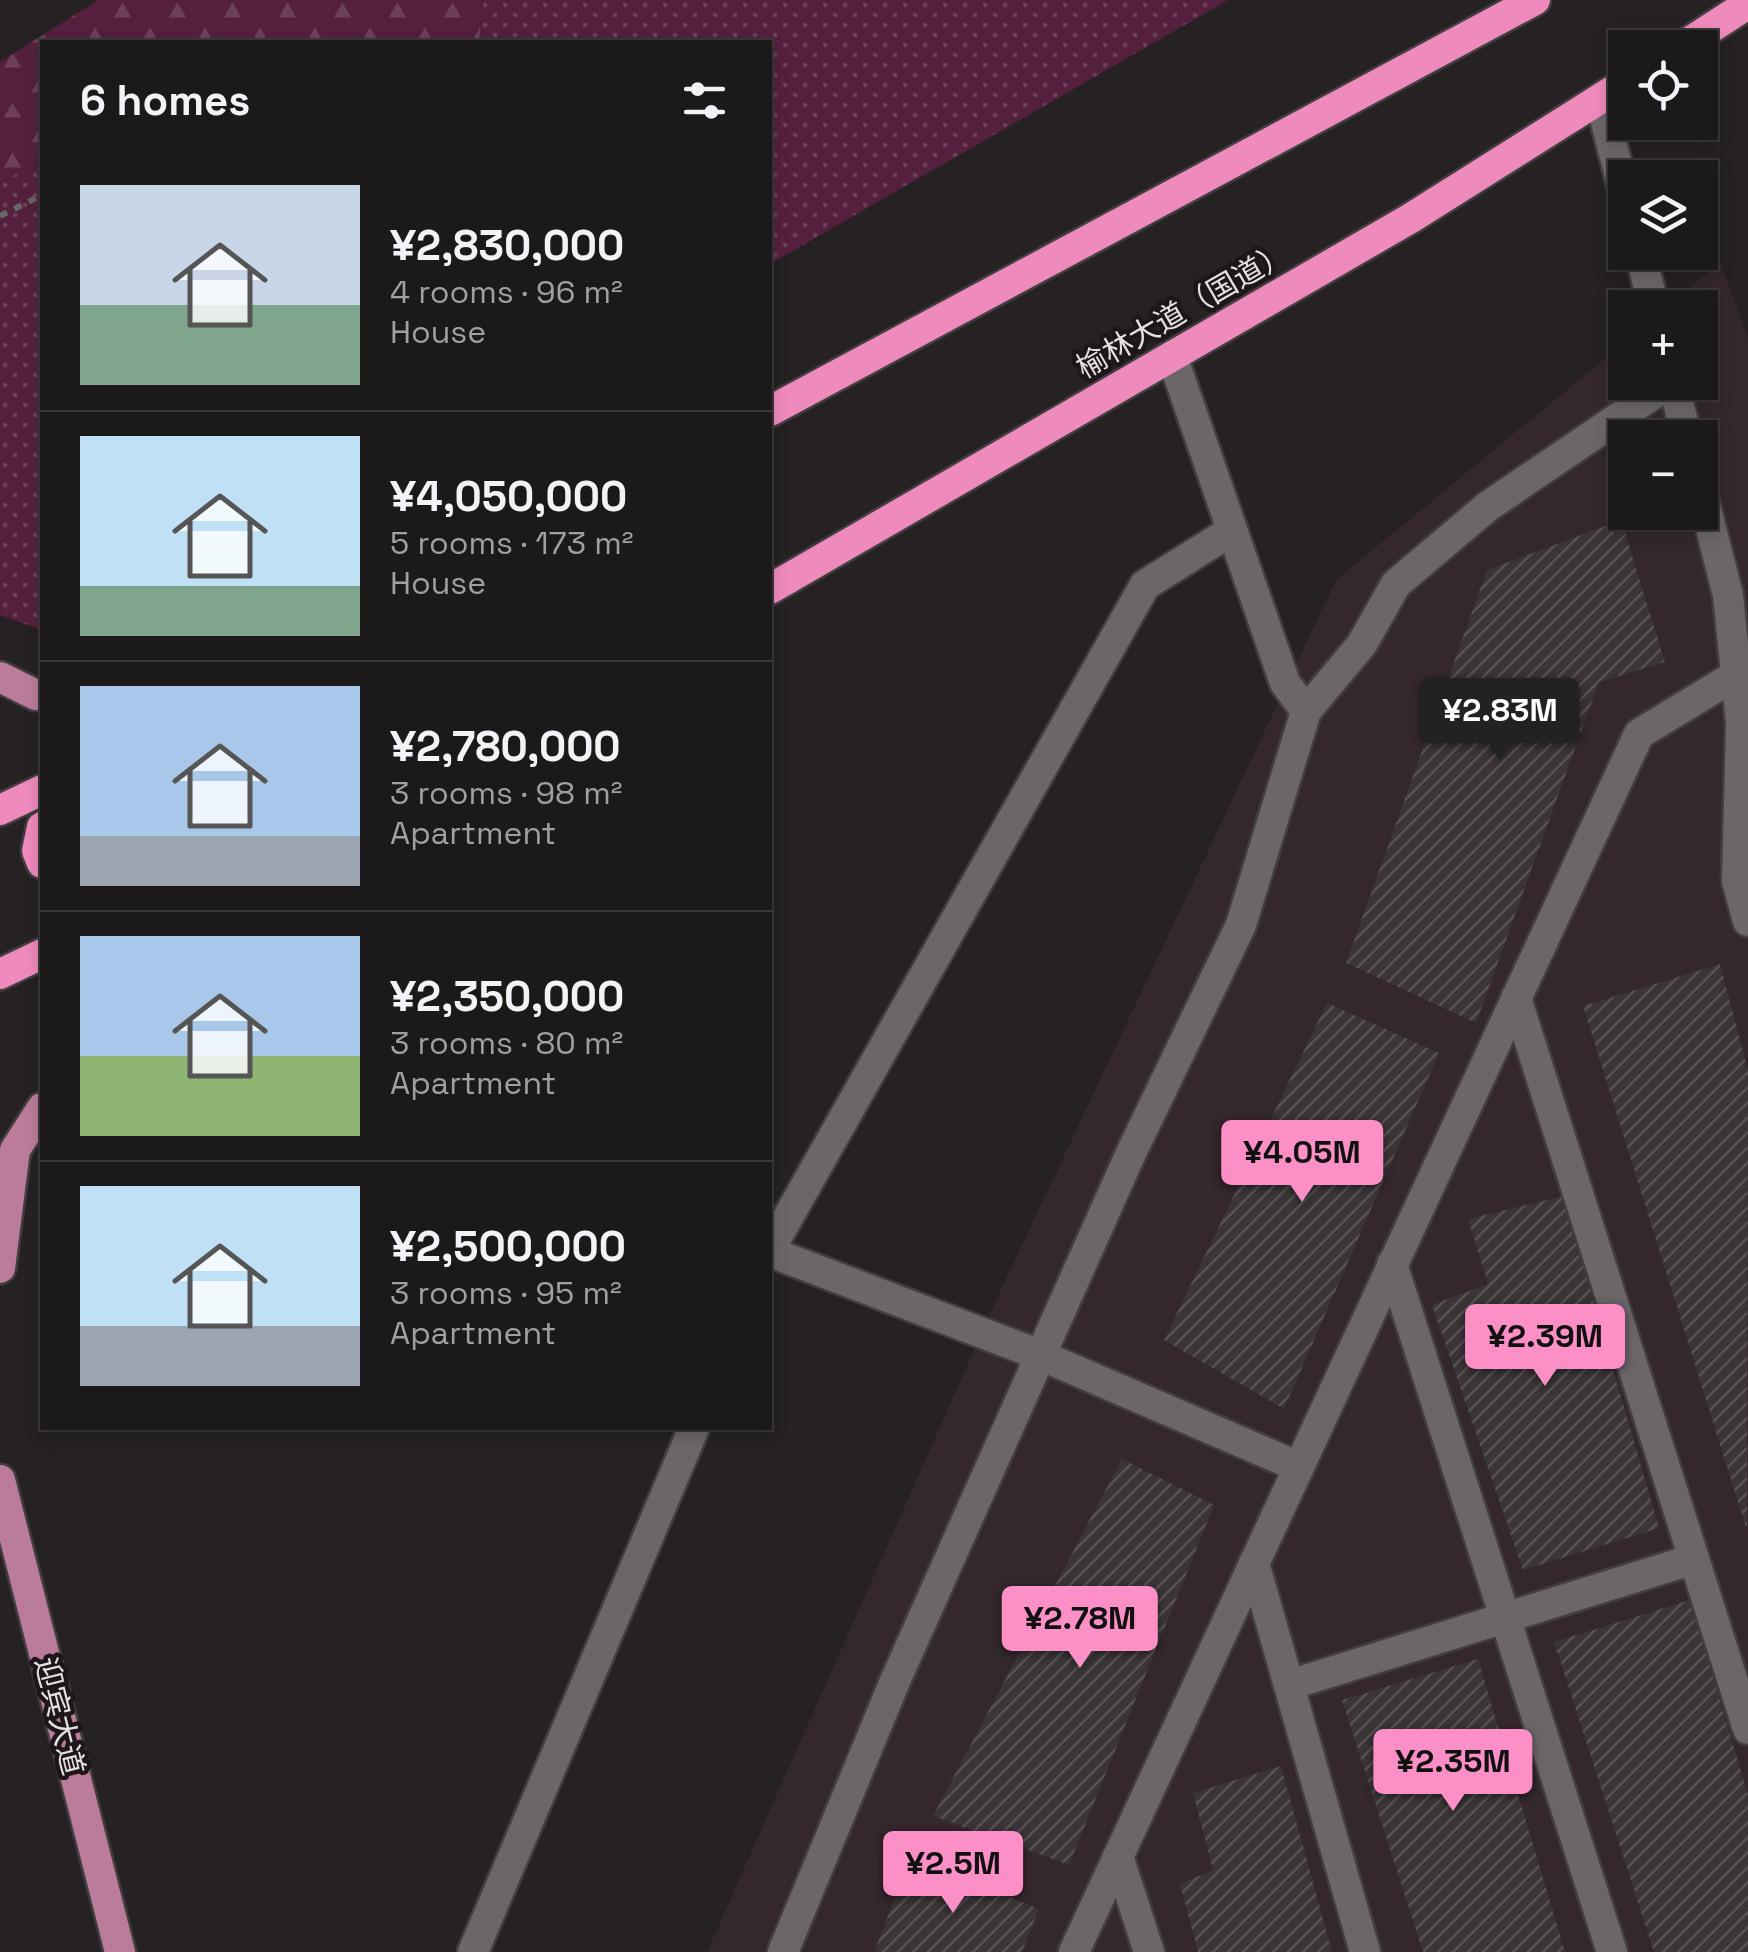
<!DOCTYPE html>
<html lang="en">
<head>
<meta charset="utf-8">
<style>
	:root { --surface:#1c191a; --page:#292627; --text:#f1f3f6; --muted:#a0a0a2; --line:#3a3839; --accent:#fb8fc6 }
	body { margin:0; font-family:"Space Grotesk","Noto Sans SC",sans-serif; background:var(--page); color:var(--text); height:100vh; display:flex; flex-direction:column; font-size:38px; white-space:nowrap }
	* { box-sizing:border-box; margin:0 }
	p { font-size:32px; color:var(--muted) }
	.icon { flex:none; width:55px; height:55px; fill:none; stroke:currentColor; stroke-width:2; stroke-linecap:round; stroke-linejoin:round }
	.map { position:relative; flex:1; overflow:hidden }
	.panel { position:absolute; left:40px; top:40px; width:732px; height:1390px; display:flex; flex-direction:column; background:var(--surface); border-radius:0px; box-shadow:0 5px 15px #0003,0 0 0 2px var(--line) }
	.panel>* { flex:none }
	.buttons { position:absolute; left:1608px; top:30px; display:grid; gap:20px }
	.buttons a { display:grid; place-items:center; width:110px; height:110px; border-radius:0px; background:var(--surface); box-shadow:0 5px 15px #0003,0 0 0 2px var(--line); font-size:50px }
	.price { position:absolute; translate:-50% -85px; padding:0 22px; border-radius:10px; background:var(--accent); color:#111; font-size:32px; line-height:65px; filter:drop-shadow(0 2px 5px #0008) }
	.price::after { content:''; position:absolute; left:50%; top:60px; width:30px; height:22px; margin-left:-15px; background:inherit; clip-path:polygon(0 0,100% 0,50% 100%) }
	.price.on { background:#222; color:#fff }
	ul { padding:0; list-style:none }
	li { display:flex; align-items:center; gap:30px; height:250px; padding:0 40px }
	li+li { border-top:2px solid var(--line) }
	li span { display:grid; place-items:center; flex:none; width:280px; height:200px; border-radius:0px; color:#555 }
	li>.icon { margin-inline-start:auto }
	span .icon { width:120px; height:120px; fill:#fffc; stroke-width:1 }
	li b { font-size:42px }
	h2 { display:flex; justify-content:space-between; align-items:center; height:120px; padding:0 40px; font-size:42px }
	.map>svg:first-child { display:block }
</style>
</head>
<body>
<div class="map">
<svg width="1748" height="1952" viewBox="0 0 1748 1952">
	<defs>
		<pattern id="grass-dots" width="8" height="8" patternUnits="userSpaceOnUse" patternTransform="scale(2.5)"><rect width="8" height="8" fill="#55203d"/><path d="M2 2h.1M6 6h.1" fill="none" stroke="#6d4059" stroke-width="1.8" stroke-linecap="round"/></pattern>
		<pattern id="forest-firs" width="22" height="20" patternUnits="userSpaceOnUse" patternTransform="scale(2.5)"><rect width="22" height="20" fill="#55203d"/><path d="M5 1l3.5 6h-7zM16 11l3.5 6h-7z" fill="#6d4059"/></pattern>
		<pattern id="building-hatch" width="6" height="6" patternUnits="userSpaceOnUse" patternTransform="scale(2.5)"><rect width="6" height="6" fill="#3b3537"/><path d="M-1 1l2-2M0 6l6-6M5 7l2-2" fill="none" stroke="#575254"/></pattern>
	</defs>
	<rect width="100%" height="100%" fill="#262123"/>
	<!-- built -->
	<path fill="#34282d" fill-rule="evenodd" d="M1720,263l28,75v1614h-1041l296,-667 333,-705 289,-238v40h75v-74l-34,-1zM1625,438h75v74h-75z"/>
	<!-- grass -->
	<g fill="url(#grass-dots)">
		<polygon points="483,0 1228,0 770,264 770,42 479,42"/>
		<polygon points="42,157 42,630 0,615 0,184"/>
	</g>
	<!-- forest -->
	<polygon fill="url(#forest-firs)" points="98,0 483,0 479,42 42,42 42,157 0,184 0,62"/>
	<!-- building -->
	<g fill="url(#building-hatch)">
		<polygon points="1621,520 1665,662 1599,682 1476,1023 1346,963 1487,570"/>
		<polygon points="1720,964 1748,1071 1747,1531 1583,1006"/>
		<polygon points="1327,1003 1439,1053 1284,1409 1164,1340"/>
		<polygon points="1563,1196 1659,1528 1523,1570 1432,1305 1488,1284 1468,1219"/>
		<polygon points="1122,1459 1214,1505 1069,1865 933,1816"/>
		<polygon points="1690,1600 1748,1795 1748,1952 1654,1952 1554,1642"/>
		<polygon points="1478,1659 1565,1952 1423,1952 1342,1700"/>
		<polygon points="1281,1766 1332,1952 1198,1952 1180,1884 1213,1870 1193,1793"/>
		<polygon points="911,1857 1039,1909 1022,1952 874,1952"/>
	</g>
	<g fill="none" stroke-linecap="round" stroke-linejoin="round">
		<defs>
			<g id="minor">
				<polyline points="1600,99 1625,196"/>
				<polyline points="1640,252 1654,308"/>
				<polyline points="1172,356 1285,683 1306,711"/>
				<polyline points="1673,382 1687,438"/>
				<polyline points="1700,486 1728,595 1741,723 1737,881 1748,921"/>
				<polyline points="1516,998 1748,1729"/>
				<polyline points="770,1249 1145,585 1231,531"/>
				<polyline points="770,1252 1040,1355 1299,1467"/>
				<polyline points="1392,1264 1612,1952"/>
				<polyline points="1254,1563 1365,1952"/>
				<polyline points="1289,1685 1694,1559"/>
				<polyline points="1118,1856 1149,1952"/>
				<polyline points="473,1952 694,1428"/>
				<polyline points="783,1952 895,1681 1131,1153 1241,925 1306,711 1362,644 1396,584 1487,507 1671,382"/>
				<polyline points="1074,1952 1639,734 1736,675"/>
			</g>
			<g id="major">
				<polyline points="0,677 36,695 42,694"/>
				<polyline points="0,1268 15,1150 42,1108"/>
				<polyline points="0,1480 120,1952"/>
			</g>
			<g id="highway">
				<polyline points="1680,48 1748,4"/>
				<polyline points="770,411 1535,0"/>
				<polyline points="770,589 1411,218 1625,83"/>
				<polyline points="0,810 42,790"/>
				<polyline points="42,827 37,851 42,863"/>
				<polyline points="0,974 42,954"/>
			</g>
		</defs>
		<!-- minor casing -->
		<use href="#minor" stroke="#423e40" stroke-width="35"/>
		<!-- major casing -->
		<use href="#major" stroke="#423e40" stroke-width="35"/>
		<!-- highway casing -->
		<use href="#highway" stroke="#423e40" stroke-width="35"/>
		<!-- path -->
		<polyline stroke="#696466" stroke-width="6" stroke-dasharray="8 8" stroke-linecap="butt" points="0,216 42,195"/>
		<!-- minor -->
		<use href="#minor" stroke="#6c6669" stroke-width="30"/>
		<!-- major -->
		<use href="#major" stroke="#bb7c9b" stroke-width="30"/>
		<!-- highway -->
		<use href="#highway" stroke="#ef8abd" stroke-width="30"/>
	</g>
	<g text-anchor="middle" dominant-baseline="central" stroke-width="9" stroke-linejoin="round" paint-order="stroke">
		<!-- street labels -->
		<g font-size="30" fill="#e5e1e3" stroke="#1d171a">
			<text transform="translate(1183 310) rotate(-30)">榆林大道（国道）</text>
			<text transform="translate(60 1716) rotate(76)">迎宾大道</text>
		</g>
	</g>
</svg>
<div class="buttons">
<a><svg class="icon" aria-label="locate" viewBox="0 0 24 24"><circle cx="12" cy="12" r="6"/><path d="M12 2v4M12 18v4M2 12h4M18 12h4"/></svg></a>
<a><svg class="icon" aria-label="layers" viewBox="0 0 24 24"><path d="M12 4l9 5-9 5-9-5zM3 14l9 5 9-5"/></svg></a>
<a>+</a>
<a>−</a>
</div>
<b class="price on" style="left:1500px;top:763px">¥2.83M</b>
<b class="price" style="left:1302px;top:1205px">¥4.05M</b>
<b class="price" style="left:1545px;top:1389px">¥2.39M</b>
<b class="price" style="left:1080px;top:1671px">¥2.78M</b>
<b class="price" style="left:1453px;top:1814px">¥2.35M</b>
<b class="price" style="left:953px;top:1916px">¥2.5M</b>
<section class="panel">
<h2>6 homes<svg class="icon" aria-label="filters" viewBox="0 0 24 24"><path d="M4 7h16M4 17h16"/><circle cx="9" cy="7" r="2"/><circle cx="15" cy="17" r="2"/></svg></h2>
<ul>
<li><span style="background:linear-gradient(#c9d6e8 60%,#7fa58c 0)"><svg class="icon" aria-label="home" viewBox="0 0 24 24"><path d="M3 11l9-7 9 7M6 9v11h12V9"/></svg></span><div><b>¥2,830,000</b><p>4 rooms · 96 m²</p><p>House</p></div></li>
<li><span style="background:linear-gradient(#bfe0f5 75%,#7fa58c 0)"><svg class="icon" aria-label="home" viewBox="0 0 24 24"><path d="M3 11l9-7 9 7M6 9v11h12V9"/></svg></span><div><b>¥4,050,000</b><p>5 rooms · 173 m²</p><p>House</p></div></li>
<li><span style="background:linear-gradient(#a9c7e8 75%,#9aa5b1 0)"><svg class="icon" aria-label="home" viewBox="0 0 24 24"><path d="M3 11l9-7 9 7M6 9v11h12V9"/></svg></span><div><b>¥2,780,000</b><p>3 rooms · 98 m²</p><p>Apartment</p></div></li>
<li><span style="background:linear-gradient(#a9c7e8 60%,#8fb573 0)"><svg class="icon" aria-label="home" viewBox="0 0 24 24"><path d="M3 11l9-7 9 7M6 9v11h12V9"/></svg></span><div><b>¥2,350,000</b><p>3 rooms · 80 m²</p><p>Apartment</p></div></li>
<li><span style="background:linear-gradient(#bfe0f5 70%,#9aa5b1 0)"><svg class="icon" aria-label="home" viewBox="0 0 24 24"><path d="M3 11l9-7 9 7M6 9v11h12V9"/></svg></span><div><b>¥2,500,000</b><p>3 rooms · 95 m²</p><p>Apartment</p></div></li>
</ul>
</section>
</div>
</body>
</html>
